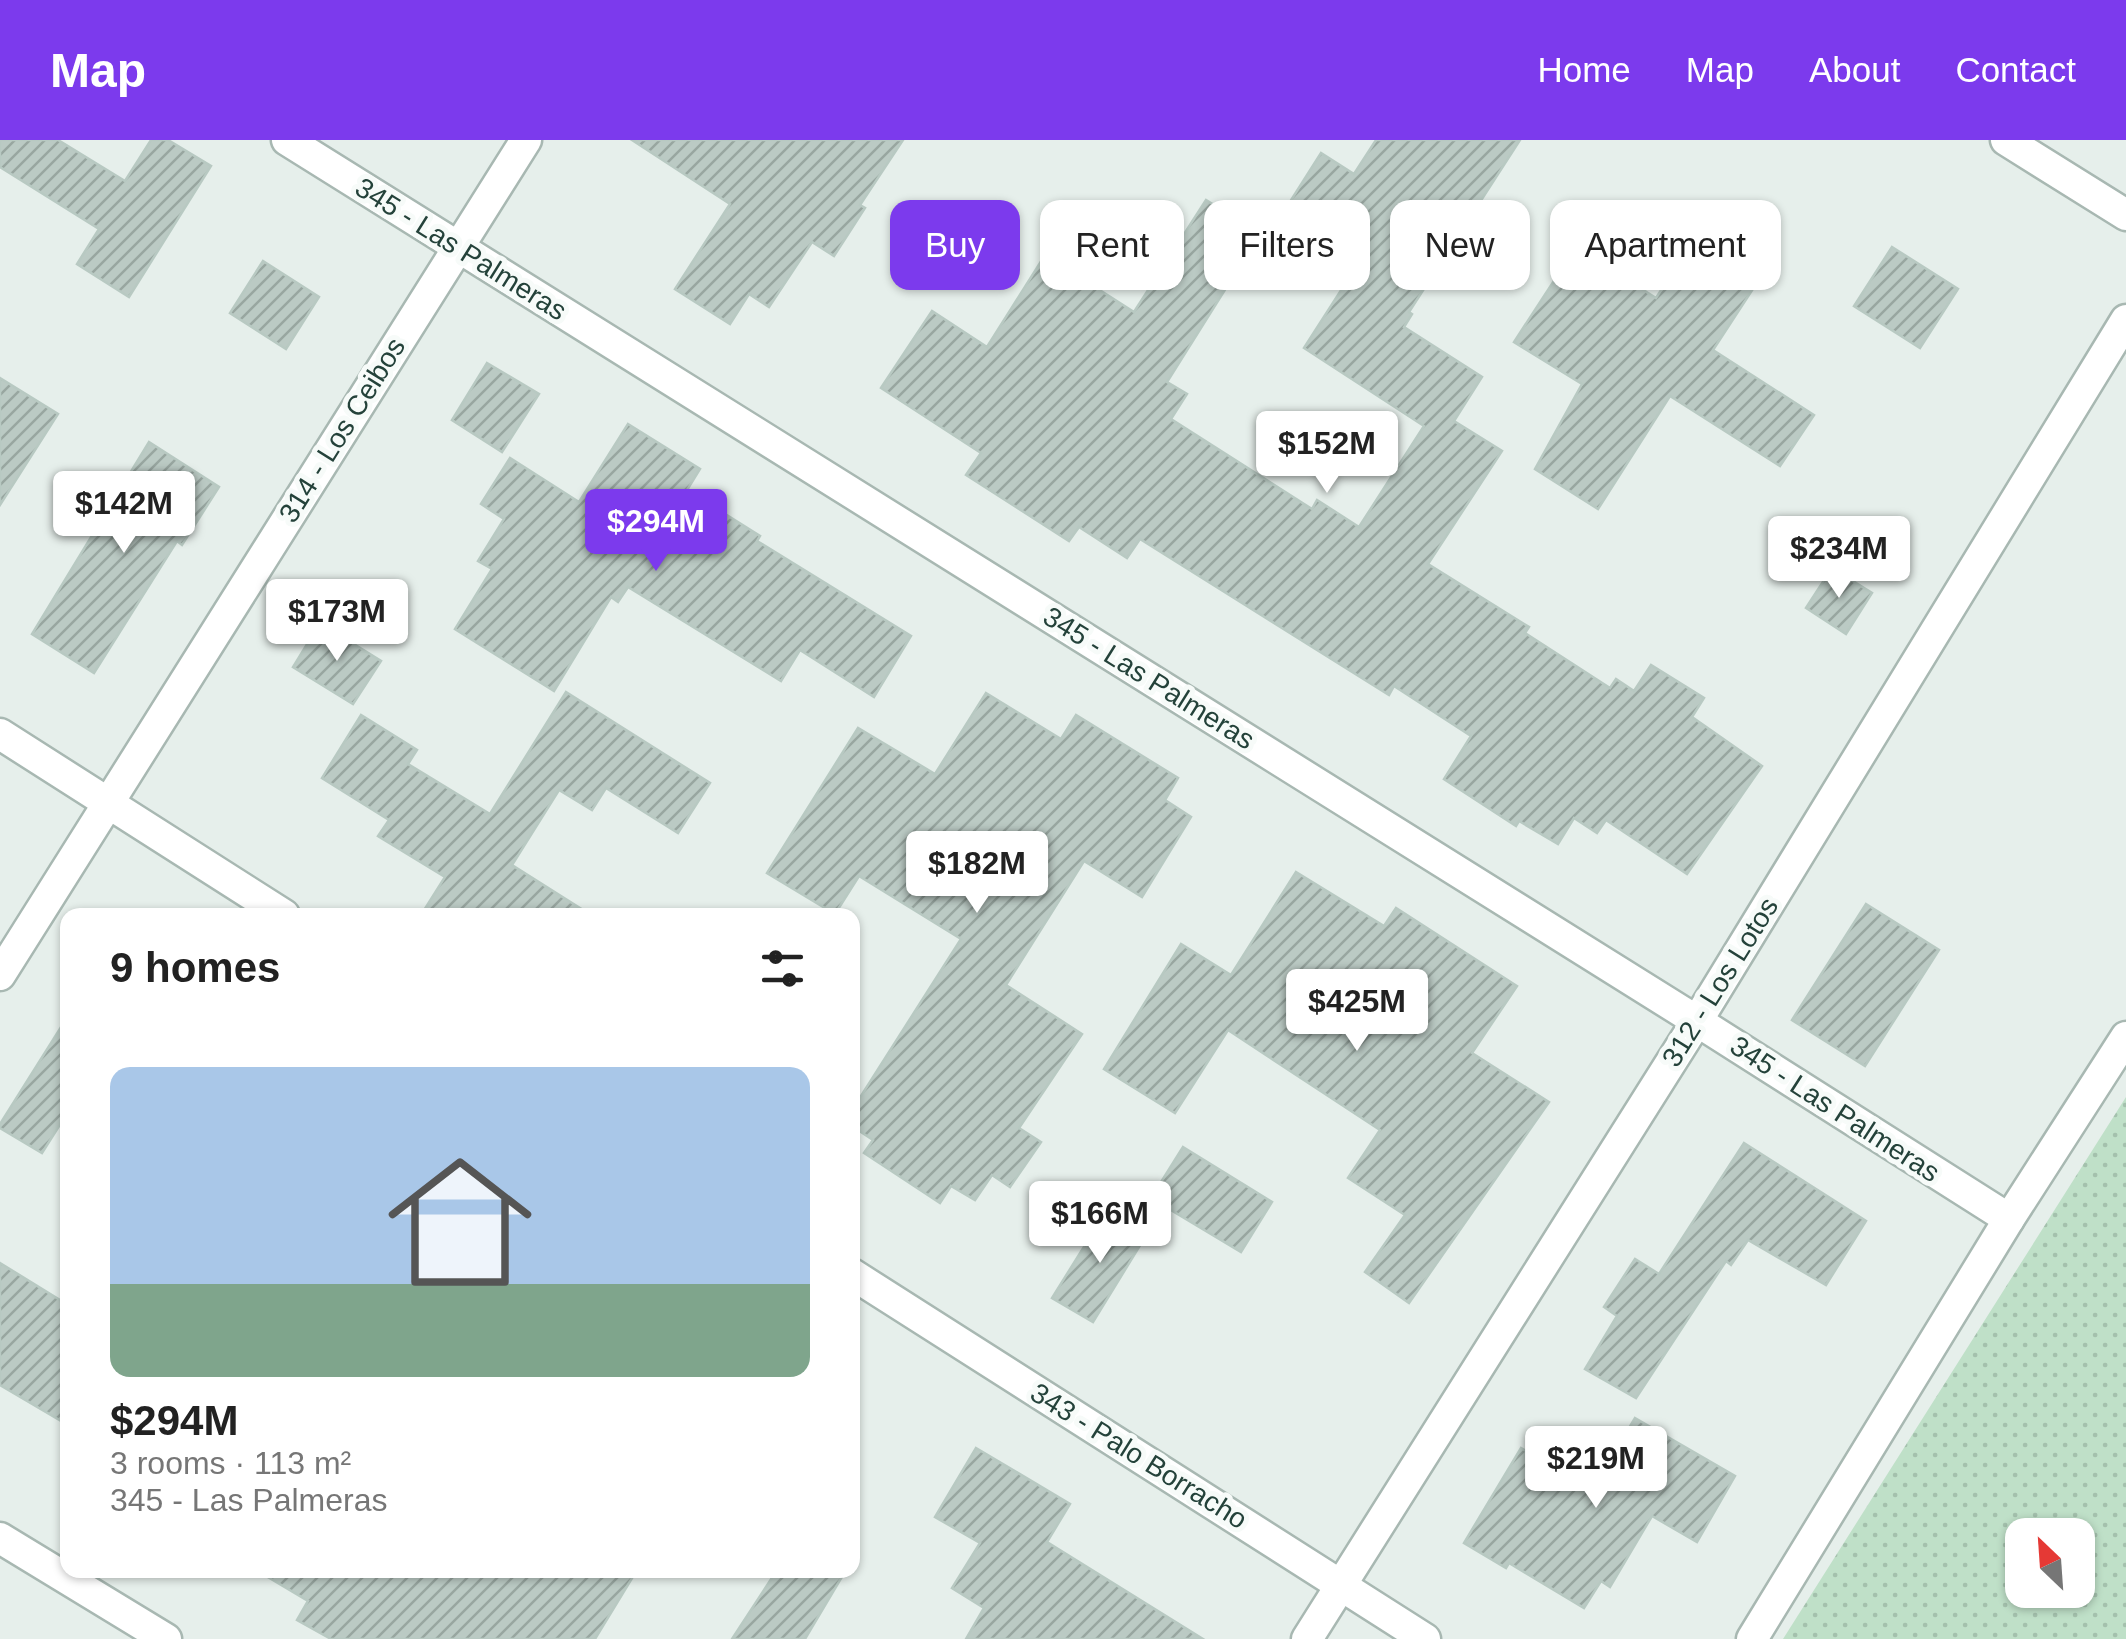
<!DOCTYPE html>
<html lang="en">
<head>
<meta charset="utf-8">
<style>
	:root { --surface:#fff; --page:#f6f6f6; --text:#222; --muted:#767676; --line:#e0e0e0; --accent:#7c3aed }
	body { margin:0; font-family:Helvetica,sans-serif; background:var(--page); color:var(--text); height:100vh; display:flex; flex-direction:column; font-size:38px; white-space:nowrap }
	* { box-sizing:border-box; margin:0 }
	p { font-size:32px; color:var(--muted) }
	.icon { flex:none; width:55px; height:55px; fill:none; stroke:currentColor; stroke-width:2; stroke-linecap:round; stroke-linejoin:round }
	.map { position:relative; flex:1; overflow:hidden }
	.panel { position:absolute; left:60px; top:768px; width:800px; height:670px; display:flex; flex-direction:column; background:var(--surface); border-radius:20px; box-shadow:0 2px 8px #0004 }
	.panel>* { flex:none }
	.top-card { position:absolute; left:890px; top:60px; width:950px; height:90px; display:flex; gap:20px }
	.needle { width:65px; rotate:335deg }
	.controls { position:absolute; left:2005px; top:1378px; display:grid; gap:20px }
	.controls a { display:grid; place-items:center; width:90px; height:90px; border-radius:20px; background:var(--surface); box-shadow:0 2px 8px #0004; font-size:50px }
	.price { position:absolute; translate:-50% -85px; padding:0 22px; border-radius:10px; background:#fff; color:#222; font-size:32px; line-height:65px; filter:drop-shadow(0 2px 5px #0008) }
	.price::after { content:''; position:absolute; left:50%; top:60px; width:30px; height:22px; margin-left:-15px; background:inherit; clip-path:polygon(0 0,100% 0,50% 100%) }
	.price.selected { background:var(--accent); color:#fff }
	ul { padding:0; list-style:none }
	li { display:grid; align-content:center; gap:20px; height:530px; padding:0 50px }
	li+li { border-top:2px solid var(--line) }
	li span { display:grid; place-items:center; height:310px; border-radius:20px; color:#555 }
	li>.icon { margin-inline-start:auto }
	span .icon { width:180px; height:180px; fill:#fffc; stroke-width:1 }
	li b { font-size:42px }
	h2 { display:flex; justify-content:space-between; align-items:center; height:120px; padding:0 50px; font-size:42px }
	.pill { padding:0 35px; border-radius:20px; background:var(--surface); box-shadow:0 2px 8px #0004; font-size:35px; line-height:90px }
	.pill.selected { background:var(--accent); color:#fff }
	header { display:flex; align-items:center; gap:60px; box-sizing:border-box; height:140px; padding:0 50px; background:var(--accent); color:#fff }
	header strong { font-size:48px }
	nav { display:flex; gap:55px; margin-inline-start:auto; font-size:35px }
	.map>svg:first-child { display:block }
</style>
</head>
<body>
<header>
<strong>Map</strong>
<nav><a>Home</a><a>Map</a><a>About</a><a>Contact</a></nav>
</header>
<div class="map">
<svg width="2126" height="1499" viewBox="0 0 2126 1499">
	<defs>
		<pattern id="grass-dots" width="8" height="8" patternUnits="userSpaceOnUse" patternTransform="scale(2.5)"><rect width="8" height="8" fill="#bfe0c8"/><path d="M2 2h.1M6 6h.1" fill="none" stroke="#a4c1ad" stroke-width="1.8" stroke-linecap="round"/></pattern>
		<pattern id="building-hatch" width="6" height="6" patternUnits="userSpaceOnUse" patternTransform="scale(2.5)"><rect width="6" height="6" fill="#bbcac4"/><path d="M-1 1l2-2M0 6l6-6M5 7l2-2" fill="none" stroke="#98a6a0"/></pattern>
	</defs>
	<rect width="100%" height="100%" fill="#e6efeb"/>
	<!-- grass -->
	<path fill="url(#grass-dots)" fill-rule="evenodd" d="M2126,957v542h-343zM2022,1395h56v55h-56z"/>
	<!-- building -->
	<g fill="url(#building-hatch)" stroke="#b8c9c2" stroke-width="2.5">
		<polygon points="0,0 58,0 125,41 151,0 168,0 211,26 129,157 77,124 99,89 0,27"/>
		<polygon points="632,0 903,0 860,65 865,68 834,116 812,102 769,167 749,154 730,184 675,149 730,64"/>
		<polygon points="1376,0 1520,0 1409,172 1412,174 1404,187 1482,237 1454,281 1502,311 1428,424 1529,487 1525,493 1610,548 1616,539 1634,551 1651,525 1704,558 1692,577 1762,626 1687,734 1606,680 1597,693 1574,678 1558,704 1519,681 1516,686 1444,639 1471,596 1394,546 1389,555 1140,399 1127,418 1079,387 1069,401 966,335 981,313 881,248 932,171 987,207 1045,115 1134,172 1206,60 1260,94 1167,242 1187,254 1171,279 1312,369 1317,360 1359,387 1424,286 1304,208 1356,127 1279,79 1321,13 1354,34"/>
		<polygon points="1712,71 1777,112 1713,210 1814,275 1780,326 1670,256 1598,369 1535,329 1582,244 1514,202 1576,107 1656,158"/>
		<polygon points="1892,107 1958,149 1920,208 1854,166"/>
		<polygon points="263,121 319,157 286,209 230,173"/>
		<polygon points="487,223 539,254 502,312 452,280"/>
		<polygon points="0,238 58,274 0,365"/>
		<polygon points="628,284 700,329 687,350 760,396 757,401 911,496 874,557 800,510 781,541 628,447 618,462 611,457 554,551 455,489 492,429 478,421 504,379 481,364 510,318 579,362"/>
		<polygon points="149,302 219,347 182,405 177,401 94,533 32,494"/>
		<polygon points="1832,428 1872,453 1846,494 1806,468"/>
		<polygon points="320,483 381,521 353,564 293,527"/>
		<polygon points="566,552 710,643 678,693 606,648 592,670 559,650 512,725 591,775 421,775 445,737 378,696 389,680 322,638 361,575 417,610 408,624 490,674"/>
		<polygon points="986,553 1061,599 1076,575 1178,638 1165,660 1191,677 1142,757 1084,721 1006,845 1082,894 1019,988 1041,1002 1010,1047 992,1035 975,1060 951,1046 940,1063 864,1013 873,1000 852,986 852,970 961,799 859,736 835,774 767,733 858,588 935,634"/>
		<polygon points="1296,732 1384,786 1396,768 1517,846 1472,913 1549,962 1409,1163 1365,1132 1405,1075 1348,1038 1380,990 1228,890 1175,973 1104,929 1181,804 1231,835"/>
		<polygon points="1866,764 1939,810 1865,926 1792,880"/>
		<polygon points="68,876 68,972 42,1013 0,988 0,984"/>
		<polygon points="1744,1003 1866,1081 1826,1145 1748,1100 1731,1125 1726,1121 1636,1258 1585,1229 1617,1176 1604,1167 1635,1119 1659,1134"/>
		<polygon points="1183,1007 1272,1062 1241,1112 1151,1058"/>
		<polygon points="1107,1070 1147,1094 1093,1182 1052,1158"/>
		<polygon points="0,1123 68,1165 68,1285 0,1245"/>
		<polygon points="1635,1278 1735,1336 1697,1402 1652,1376 1610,1447 1601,1441 1584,1468 1509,1423 1506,1428 1464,1403 1521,1308 1592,1350"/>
		<polygon points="976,1308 1070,1364 1047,1402 1203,1499 966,1499 984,1468 952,1448 980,1403 935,1377"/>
		<polygon points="256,1430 637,1430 595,1499 331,1499 297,1480 308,1461"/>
		<polygon points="777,1430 846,1430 805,1499 732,1499"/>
	</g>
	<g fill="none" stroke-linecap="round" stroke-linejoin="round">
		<defs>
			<g id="minor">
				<polyline points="287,0 1697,881 2009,1079"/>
				<polyline points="2006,0 2126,75"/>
				<polyline points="0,594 284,775"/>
				<polyline points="0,835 526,0"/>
				<polyline points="852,1134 1425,1499"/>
				<polyline points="0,1398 166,1499"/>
				<polyline points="1307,1499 1697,881 2126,180"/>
				<polyline points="1752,1499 2009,1079 2126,897"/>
			</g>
		</defs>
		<!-- minor casing -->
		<use href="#minor" stroke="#a8b8b2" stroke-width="35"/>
		<!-- minor -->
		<use href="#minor" stroke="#fff" stroke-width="30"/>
	</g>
	<g text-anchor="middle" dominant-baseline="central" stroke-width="10" stroke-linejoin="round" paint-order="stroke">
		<!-- street labels -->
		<g font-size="28" fill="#24423a" stroke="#f7fbf9">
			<text transform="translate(461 109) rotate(32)">345 - Las Palmeras</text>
			<text transform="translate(342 290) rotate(-58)">314 - Los Ceibos</text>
			<text transform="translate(1149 538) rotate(32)">345 - Las Palmeras</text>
			<text transform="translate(1720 842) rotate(-58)">312 - Los Lotos</text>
			<text transform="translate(1835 969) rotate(33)">345 - Las Palmeras</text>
			<text transform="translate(1139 1316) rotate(32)">343 - Palo Borracho</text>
		</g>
	</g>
</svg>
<div class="controls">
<a><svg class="needle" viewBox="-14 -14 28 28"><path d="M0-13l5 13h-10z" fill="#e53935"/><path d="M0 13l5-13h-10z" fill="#767676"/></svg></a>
</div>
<b class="price" style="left:1327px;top:356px">$152M</b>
<b class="price" style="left:124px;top:416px">$142M</b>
<b class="price selected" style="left:656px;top:434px">$294M</b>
<b class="price" style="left:1839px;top:461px">$234M</b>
<b class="price" style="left:337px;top:524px">$173M</b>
<b class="price" style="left:977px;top:776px">$182M</b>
<b class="price" style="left:1357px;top:914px">$425M</b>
<b class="price" style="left:1100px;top:1126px">$166M</b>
<b class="price" style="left:1596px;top:1371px">$219M</b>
<div class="top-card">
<a class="pill selected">Buy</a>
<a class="pill">Rent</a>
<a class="pill">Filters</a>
<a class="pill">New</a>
<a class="pill">Apartment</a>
</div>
<section class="panel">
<h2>9 homes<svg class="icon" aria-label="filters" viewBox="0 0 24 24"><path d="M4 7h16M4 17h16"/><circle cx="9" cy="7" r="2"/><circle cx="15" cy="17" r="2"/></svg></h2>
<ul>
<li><span style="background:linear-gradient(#a9c7e8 70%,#7fa58c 0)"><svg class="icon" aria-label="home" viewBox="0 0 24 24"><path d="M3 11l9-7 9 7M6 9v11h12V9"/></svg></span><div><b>$294M</b><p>3 rooms · 113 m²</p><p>345 - Las Palmeras</p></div></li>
</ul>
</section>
</div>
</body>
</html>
